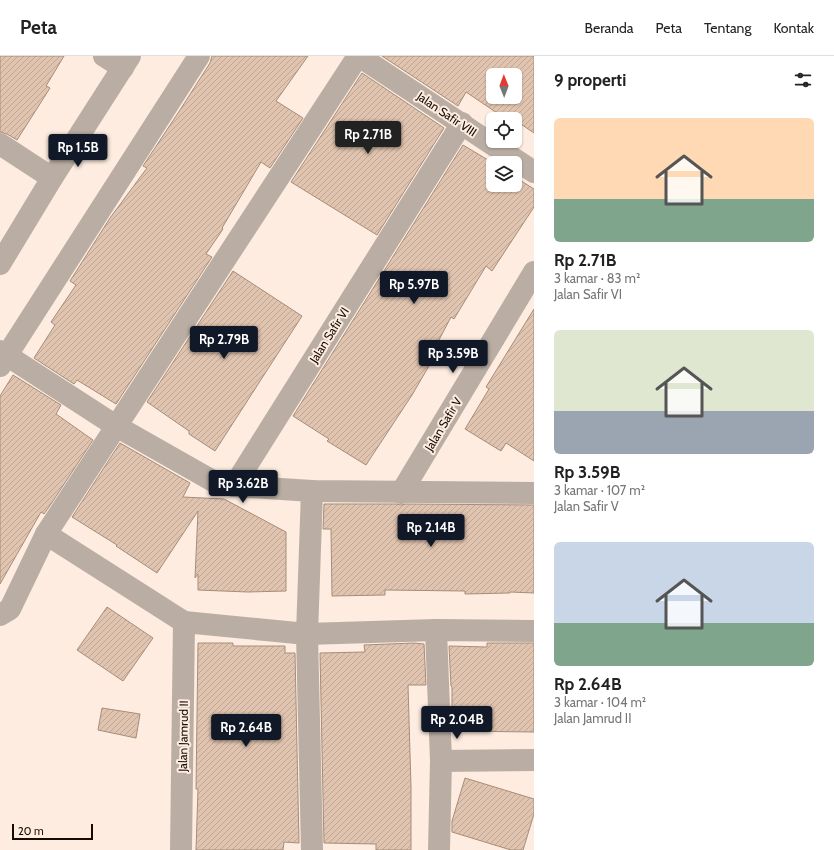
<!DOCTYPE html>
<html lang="id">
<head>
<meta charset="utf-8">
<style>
	:root { --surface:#fff; --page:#f6f6f6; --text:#222; --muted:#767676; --line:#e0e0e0; --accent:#111827 }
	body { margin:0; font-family:Cabin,sans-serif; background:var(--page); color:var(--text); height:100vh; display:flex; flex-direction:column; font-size:15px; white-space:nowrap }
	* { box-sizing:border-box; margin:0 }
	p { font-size:13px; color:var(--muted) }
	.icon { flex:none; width:22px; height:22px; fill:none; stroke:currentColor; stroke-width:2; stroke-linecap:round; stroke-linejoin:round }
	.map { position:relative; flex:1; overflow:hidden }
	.drawer { display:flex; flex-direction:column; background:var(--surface); width:300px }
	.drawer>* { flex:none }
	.needle { width:26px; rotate:359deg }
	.tools { position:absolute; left:486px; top:12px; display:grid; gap:8px }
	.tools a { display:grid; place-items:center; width:36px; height:36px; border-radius:6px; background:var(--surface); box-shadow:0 1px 3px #0004; font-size:20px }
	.scale { position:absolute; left:12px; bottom:10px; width:81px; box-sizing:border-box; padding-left:4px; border:2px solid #140b05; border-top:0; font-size:11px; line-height:14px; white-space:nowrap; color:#140b05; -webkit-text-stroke:3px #fdecdf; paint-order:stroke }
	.price { position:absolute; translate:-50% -34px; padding:0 9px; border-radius:4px; background:var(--accent); color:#fff; font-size:13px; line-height:26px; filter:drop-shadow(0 1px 2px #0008) }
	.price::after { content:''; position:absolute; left:50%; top:24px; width:12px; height:9px; margin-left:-6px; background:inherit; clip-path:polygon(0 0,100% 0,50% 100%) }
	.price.active { background:#222; color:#fff }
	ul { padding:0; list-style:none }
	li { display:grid; align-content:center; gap:8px; height:212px; padding:0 20px }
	li span { display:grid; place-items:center; height:124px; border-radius:6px; color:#555 }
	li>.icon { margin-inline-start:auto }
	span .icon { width:72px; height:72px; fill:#fffc; stroke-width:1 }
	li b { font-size:17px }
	h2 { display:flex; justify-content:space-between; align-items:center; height:48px; padding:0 20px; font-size:17px }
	header { display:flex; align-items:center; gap:24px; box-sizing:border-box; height:56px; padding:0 20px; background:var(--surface); border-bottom:1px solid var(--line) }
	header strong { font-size:19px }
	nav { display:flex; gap:22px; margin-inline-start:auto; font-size:14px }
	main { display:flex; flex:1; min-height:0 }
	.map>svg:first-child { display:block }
</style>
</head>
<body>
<header>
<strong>Peta</strong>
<nav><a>Beranda</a><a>Peta</a><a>Tentang</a><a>Kontak</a></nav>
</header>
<main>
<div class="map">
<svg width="534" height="794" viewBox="0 0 534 794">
	<defs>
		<pattern id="building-hatch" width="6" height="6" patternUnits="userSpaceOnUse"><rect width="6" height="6" fill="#e0c4af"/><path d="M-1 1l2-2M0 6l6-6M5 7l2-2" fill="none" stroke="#bfa795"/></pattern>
	</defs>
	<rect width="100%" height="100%" fill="#fdecdf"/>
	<!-- building -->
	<g fill="url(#building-hatch)" stroke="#a78d79" fill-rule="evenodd">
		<polygon points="0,0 64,0 46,30 50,32 17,84 7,78 0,76"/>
		<polygon points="212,0 308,0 276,45 303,62 270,112 261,106 222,172 223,173 206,198 212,201 116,348 77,324 74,328 34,302 55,269 51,266 76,229 70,225 110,162 147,112 143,110 180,54 210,7"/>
		<path d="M382,0h152v77l-19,-13v-1h-9l-40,-27 -8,14zM493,19h22v22h-22z"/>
		<polygon points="362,17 444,72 377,179 291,126"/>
		<polygon points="463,89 493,107 493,129 515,129 515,121 534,133 534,151 492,215 486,210 454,263 451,261 430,301 433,303 412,339 366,409 327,385 329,383 293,360"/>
		<polygon points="233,215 302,260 215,395 189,378 189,375 147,346"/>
		<polygon points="534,253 534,405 506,387 501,395 465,373 489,333 486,331"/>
		<polygon points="13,319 61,349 56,358 93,384 51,448 44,458 41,456 0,528 0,340"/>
		<polygon points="120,387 190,427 183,441 224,443 286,476 286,535 248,536 198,534 198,518 195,522 198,455 157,517 116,490 117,489 72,461"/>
		<polygon points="324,448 396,448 401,449 406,448 534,449 534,537 510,536 510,537 465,538 465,535 385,534 385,539 332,540 331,473 323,473"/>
		<polygon points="107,551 153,582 123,625 77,594"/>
		<polygon points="198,587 233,587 233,590 285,590 285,597 295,597 299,787 284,786 283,794 196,794 198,733 196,733"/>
		<polygon points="414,587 424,588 426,629 408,629 411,731 411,794 376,794 376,788 324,787 320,597 365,596 364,589"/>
		<polygon points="487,587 534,587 534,676 452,675 452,631 451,630 449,590 487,591"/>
		<polygon points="102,652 140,658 136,682 98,674"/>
		<polygon points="465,722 534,743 534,758 523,794 511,794 452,776 452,765"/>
	</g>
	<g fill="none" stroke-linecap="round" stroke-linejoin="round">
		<!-- street -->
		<g stroke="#baaea4" stroke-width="22">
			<polyline points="104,0 123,12"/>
			<polyline points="359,0 534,116"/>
			<polyline points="0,88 52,122"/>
			<polyline points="0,208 52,122 130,0"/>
			<polyline points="0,295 116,370 213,425 234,430 312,435 534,437"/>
			<polyline points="0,310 199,0"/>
			<polyline points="234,430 462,67"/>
			<polyline points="401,437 534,216"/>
			<polyline points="46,478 184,566 307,578 436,574 534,575"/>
			<polyline points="0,559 10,553 46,478 358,0"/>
			<polyline points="436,574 441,705 439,794"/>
			<polyline points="441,705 534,704"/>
			<polyline points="181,794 184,566"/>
			<polyline points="312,794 307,578 312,435"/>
		</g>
	</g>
	<g text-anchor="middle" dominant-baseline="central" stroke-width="4" stroke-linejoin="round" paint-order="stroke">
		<!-- street labels -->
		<g font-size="12" fill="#140b05" stroke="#fdecdf">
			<text transform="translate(447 58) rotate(34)">Jalan Safir VIII</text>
			<text transform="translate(329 279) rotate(-58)">Jalan Safir VI</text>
			<text transform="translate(443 368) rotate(-59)">Jalan Safir V</text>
			<text transform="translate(183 680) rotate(-89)">Jalan Jamrud II</text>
		</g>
	</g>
</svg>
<div class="tools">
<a><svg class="needle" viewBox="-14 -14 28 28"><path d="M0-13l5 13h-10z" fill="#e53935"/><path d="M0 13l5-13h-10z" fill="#767676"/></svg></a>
<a><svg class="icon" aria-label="locate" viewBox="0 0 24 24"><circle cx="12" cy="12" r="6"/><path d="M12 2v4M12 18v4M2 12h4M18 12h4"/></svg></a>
<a><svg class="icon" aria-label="layers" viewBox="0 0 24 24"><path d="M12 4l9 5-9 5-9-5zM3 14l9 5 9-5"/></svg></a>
</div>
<div class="scale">20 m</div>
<b class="price active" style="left:368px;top:99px">Rp 2.71B</b>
<b class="price" style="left:78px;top:112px">Rp 1.5B</b>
<b class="price" style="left:414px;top:249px">Rp 5.97B</b>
<b class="price" style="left:224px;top:304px">Rp 2.79B</b>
<b class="price" style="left:453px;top:318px">Rp 3.59B</b>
<b class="price" style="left:243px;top:448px">Rp 3.62B</b>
<b class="price" style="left:431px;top:492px">Rp 2.14B</b>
<b class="price" style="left:457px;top:684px">Rp 2.04B</b>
<b class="price" style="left:246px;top:692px">Rp 2.64B</b>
</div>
<section class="drawer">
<h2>9 properti<svg class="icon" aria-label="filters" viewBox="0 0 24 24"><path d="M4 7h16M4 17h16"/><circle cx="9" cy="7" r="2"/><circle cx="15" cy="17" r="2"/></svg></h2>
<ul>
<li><span style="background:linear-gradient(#ffd9b3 65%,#7fa58c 0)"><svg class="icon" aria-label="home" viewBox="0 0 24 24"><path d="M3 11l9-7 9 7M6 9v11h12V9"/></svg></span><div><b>Rp 2.71B</b><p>3 kamar · 83 m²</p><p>Jalan Safir VI</p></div></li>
<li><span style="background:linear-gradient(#dfe7d0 65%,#9aa5b1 0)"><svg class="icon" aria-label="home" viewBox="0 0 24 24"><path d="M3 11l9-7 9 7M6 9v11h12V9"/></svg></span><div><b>Rp 3.59B</b><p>3 kamar · 107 m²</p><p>Jalan Safir V</p></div></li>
<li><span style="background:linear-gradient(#c9d6e8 65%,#7fa58c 0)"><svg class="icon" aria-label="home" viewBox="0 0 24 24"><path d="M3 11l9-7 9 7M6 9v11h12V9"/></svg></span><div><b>Rp 2.64B</b><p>3 kamar · 104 m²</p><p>Jalan Jamrud II</p></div></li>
</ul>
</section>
</main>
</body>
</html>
